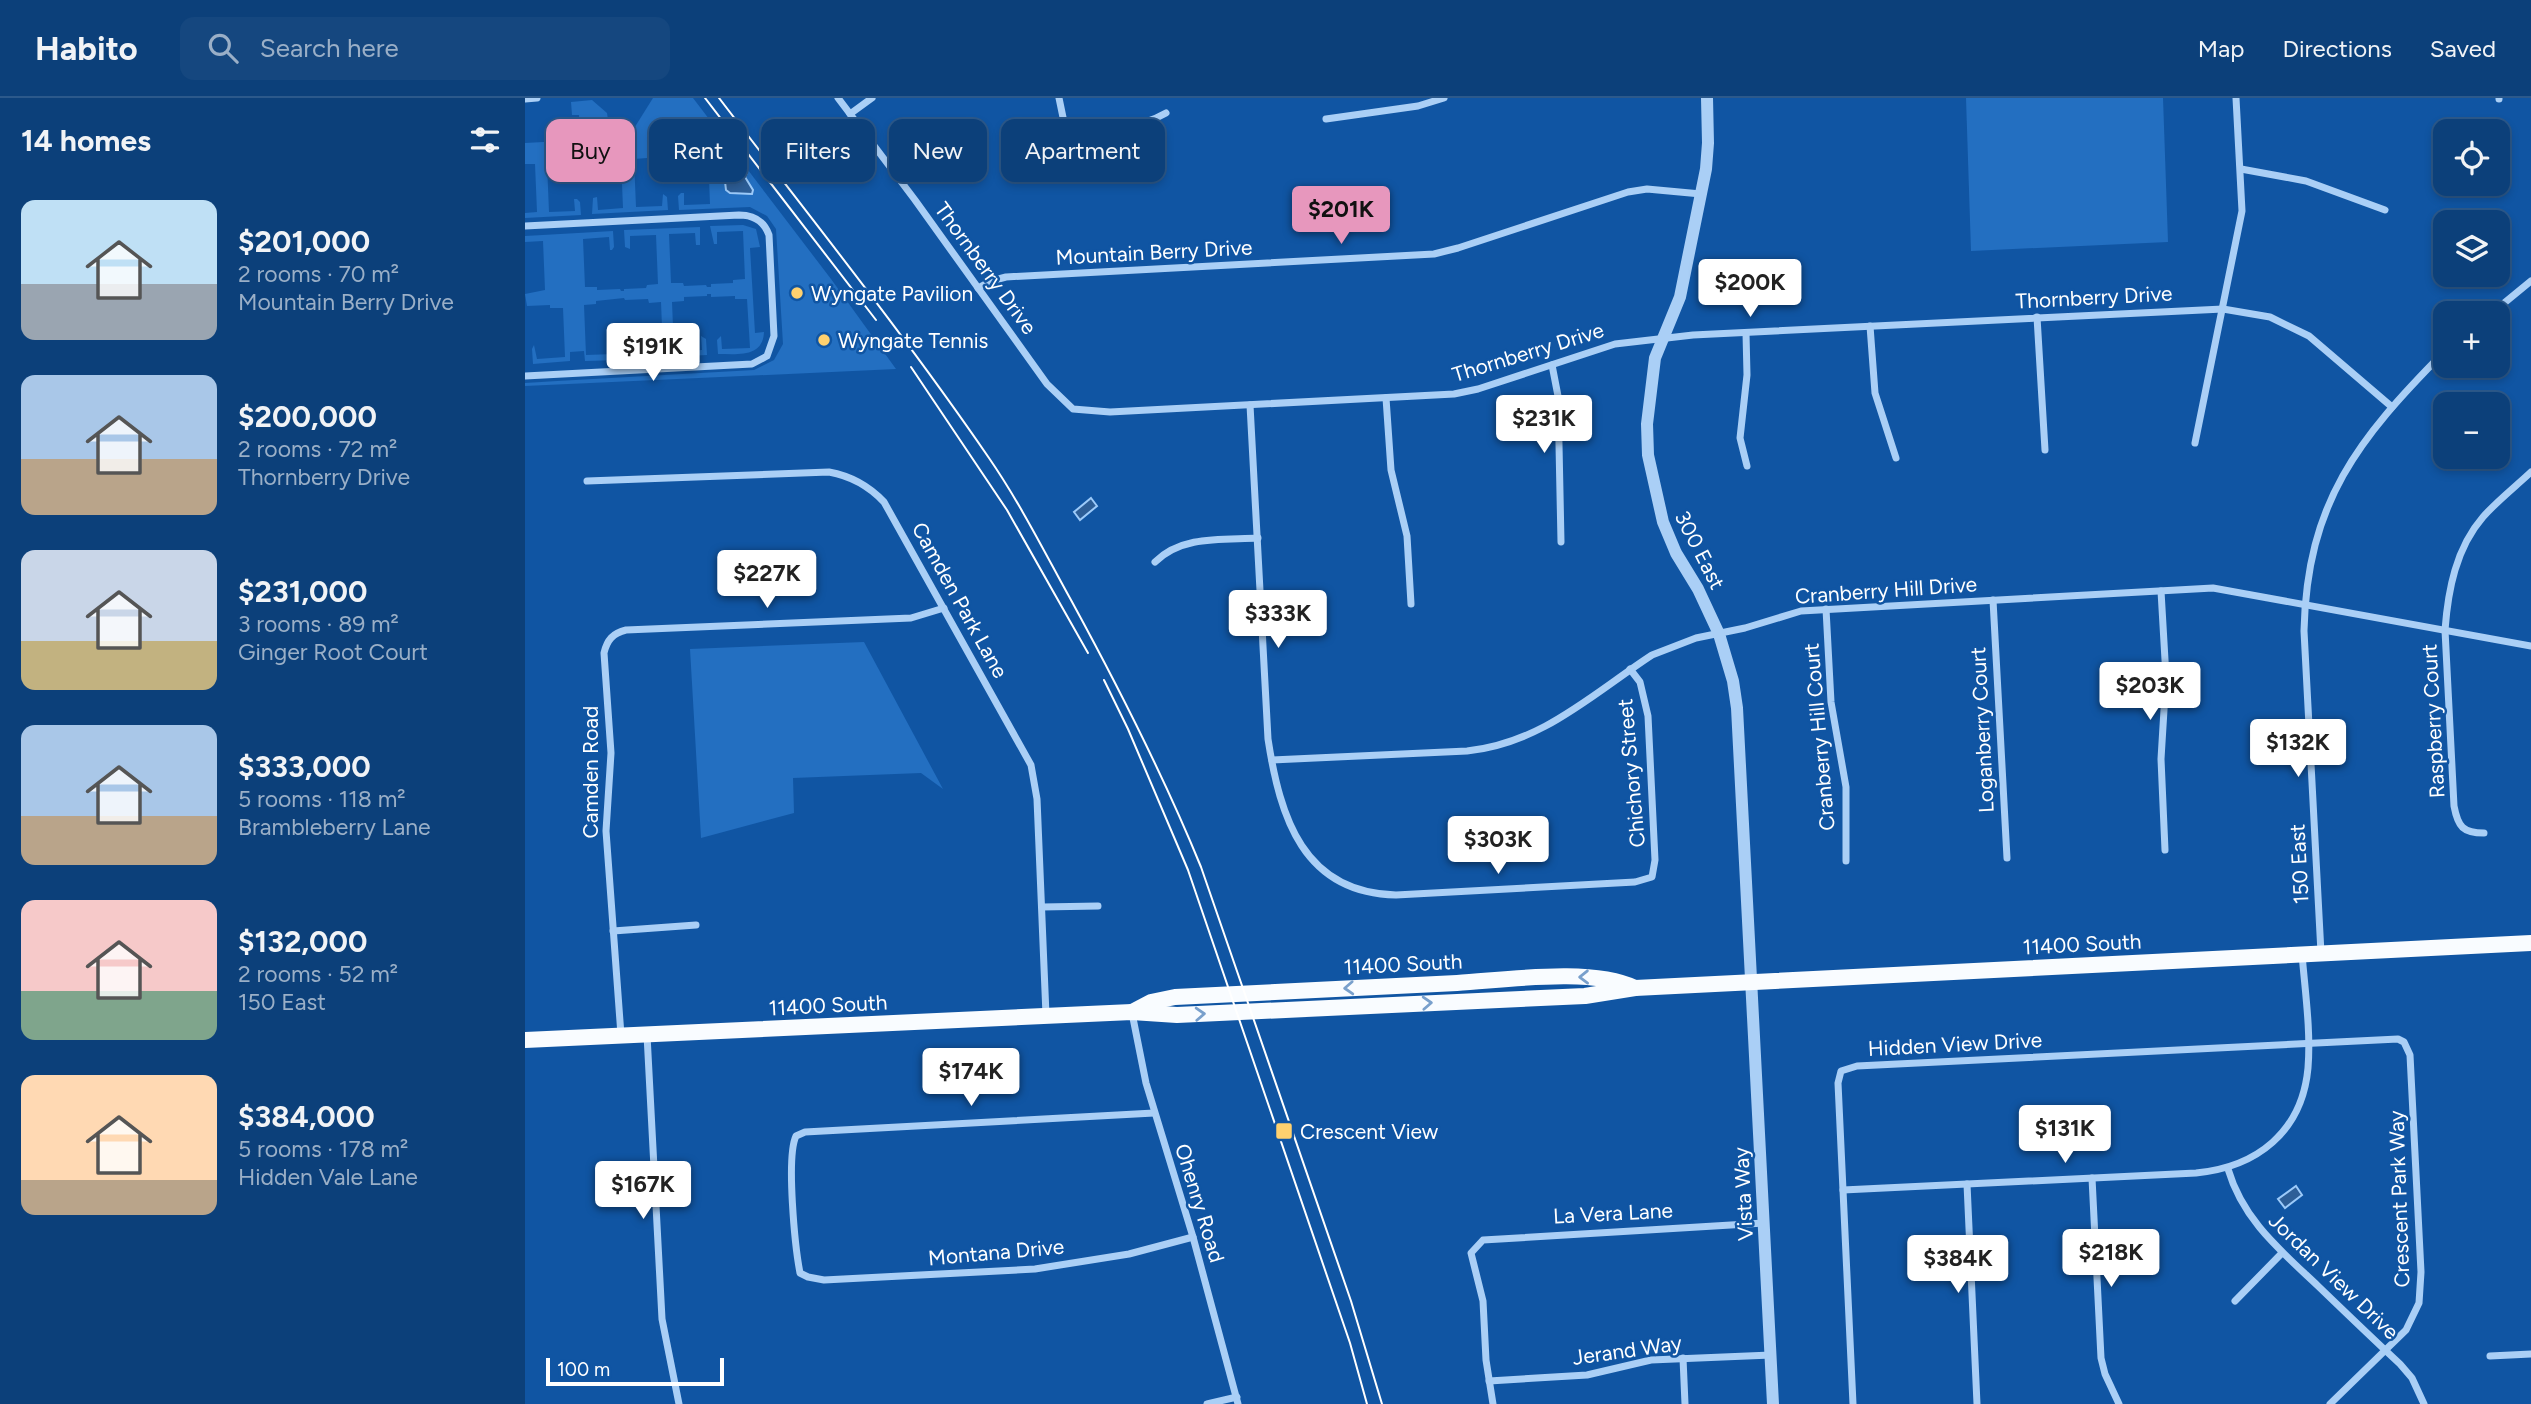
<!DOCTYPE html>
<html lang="en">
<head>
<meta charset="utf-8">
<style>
	:root { --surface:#0c407a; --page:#15477f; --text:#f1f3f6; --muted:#9aafc7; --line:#2c598b; --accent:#e797bd }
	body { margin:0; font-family:Figtree,sans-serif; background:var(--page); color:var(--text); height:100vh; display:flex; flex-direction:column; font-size:26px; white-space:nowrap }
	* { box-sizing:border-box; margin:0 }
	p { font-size:23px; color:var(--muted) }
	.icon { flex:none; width:38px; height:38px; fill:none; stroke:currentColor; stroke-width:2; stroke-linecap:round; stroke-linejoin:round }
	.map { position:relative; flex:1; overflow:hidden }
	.details { display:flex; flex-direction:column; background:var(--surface); width:525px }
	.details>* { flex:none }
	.hud { position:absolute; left:21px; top:21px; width:665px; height:63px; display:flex; gap:14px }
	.controls { position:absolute; left:1908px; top:21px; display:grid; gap:14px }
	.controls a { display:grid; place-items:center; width:77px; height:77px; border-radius:14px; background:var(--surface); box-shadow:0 4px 10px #0003,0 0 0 2px var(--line); font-size:35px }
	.scale { position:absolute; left:21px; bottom:18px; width:178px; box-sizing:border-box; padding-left:7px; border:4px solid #fff; border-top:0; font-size:19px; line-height:24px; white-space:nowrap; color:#fff; -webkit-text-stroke:5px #1055a3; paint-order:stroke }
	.price { position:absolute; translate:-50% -60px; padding:0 16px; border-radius:7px; background:#fff; color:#222; font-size:23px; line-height:46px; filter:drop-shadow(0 2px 4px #0008) }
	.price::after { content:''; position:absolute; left:50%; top:42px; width:21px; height:16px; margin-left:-10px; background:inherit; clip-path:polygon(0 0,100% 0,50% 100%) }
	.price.on { background:var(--accent); color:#111 }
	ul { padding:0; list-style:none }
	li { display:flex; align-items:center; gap:21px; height:175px; padding:0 21px }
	li span { display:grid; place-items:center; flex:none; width:196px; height:140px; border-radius:14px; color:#555 }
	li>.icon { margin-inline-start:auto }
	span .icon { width:84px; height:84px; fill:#fffc; stroke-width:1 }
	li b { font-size:30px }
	h2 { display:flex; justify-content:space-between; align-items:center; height:84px; padding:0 21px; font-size:30px }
	.chip { padding:0 24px; border-radius:14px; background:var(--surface); box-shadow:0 4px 10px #0003,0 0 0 2px var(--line); font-size:24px; line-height:63px }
	.chip.on { background:var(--accent); color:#111 }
	header { display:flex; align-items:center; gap:42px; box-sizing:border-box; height:98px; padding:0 35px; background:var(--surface); border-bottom:2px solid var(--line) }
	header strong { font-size:33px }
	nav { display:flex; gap:38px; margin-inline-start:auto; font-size:24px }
	.search { width:490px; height:63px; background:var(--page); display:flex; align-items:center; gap:18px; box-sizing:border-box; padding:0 24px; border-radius:14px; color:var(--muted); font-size:26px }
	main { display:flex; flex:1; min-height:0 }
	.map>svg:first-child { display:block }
</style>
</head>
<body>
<header>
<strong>Habito</strong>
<div class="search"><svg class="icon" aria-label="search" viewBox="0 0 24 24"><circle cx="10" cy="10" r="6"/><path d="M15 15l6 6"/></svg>Search here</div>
<nav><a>Map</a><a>Directions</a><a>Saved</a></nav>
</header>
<main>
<section class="details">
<h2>14 homes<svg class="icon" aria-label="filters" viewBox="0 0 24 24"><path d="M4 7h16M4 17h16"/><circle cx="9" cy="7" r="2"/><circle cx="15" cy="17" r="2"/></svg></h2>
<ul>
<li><span style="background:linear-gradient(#bfe0f5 60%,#9aa5b1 0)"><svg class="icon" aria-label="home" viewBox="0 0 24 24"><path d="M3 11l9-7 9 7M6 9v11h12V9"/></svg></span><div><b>$201,000</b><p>2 rooms · 70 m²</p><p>Mountain Berry Drive</p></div></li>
<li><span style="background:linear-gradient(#a9c7e8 60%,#b9a48a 0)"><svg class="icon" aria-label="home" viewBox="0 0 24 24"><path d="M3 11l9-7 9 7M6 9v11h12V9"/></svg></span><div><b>$200,000</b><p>2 rooms · 72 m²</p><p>Thornberry Drive</p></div></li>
<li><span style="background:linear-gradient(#c9d6e8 65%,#c2b280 0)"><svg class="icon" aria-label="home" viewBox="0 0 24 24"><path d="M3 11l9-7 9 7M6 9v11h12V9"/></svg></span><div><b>$231,000</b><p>3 rooms · 89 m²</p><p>Ginger Root Court</p></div></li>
<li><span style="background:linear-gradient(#a9c7e8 65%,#b9a48a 0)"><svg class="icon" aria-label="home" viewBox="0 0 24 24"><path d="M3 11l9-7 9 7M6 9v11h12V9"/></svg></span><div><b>$333,000</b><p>5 rooms · 118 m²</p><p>Brambleberry Lane</p></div></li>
<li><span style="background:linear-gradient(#f6c9c9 65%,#7fa58c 0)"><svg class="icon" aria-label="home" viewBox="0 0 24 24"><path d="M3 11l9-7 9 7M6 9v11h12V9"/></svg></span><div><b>$132,000</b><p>2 rooms · 52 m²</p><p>150 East</p></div></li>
<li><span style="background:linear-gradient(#ffd9b3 75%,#b9a48a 0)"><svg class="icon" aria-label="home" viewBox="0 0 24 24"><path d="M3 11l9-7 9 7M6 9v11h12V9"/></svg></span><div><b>$384,000</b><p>5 rooms · 178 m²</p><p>Hidden Vale Lane</p></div></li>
</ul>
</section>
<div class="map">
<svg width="2006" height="1306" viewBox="0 0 2006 1306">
	<rect width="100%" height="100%" fill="#1055a3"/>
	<!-- green -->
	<g fill="#236fc1">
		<polygon points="128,0 168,0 306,181 371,271 0,288 0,285 32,283 229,272 249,262 258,246 251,131 242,118 225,109 154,112 153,98 156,95 159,95 159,107 185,106 183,57 170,58 170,55 122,57 122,60 109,61 111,109 137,108 138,96 142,99 143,112 67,116 68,100 72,99 73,112 98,110 96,62 84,62 83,60 61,60 60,57 56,58 56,61 35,62 34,65 22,65 24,114 50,113 49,101 52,101 55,104 56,117 0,120 0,115 12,114 10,66 0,66 0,45 55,42 54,17 47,17 46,4 67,2 82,15 84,28 103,40"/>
		<polygon points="1441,0 1638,0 1643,144 1446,153"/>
		<path d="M218,127l13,4 4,18 -10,1 5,85 9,-1c-1,26 -27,22 -46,22l-1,-14 4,-4 1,13 28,-1 -3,-49h-12v-3l-24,1v-3h-4v2l-23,1v4l-12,1 2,49 28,-1 -1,-14 5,3 1,16 -76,4 -1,-17 4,-3 1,14 28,-1 -2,-50 -12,1 -1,-4 -23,1 -1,-2 -28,3v3l-12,1 2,50 28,-1v-13l5,2 1,17 -35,1 -1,-10 -14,1v9l-37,3 -1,-15 2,-4 3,14 28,-2 -2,-49h-13v-3l-23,1 -2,-12 20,-4 -2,-49 -18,1v-6l88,-5 1,16 -2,3h-2l-1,-13 -26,2 2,48h12v3l23,-1 1,2h3v-2l22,-1 1,-3 11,-1 -2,-49 -26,1v13l-5,-2 -1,-17 76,-3v18h-4l-1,-12 -26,1 2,49h12l1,3 22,-1 1,2h4v-3l22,-1v-3l12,-1 -2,-48 -26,1v12h-3l-4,-18z"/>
		<polygon points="339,544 418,691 396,675 268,680 269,715 176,740 165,551"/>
	</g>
	<!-- water -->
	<g fill="#2d5e97" stroke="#9ccaf9" stroke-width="2">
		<polygon points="203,55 216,75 221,72 222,75 220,79 228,92 227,96 205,95 201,92 197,58"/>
		<polygon points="566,400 572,408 555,422 549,414"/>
		<polygon points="1771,1088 1777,1097 1760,1110 1753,1101"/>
	</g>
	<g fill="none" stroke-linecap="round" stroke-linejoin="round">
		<!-- minor -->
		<g stroke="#aacff6" stroke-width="7">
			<polyline points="313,0 390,102 522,286 548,311 585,314 929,296 953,291 1090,246 1168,237 1698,211 1745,219 1784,238 1867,309"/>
			<path d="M534,0l6,29c33,5 72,3 101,-14"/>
			<polyline points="0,1 12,0"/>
			<polyline points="1974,1 1974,0"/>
			<polyline points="325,16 347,0"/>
			<polyline points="801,21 893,8 919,0"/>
			<polyline points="1716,71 1781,83 1860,112"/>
			<path d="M0,128l214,-11c15,0 25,6 30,20l5,101 -7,20 -15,8 -227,12"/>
			<polyline points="453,190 466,183 481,179 909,156 933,150 1103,94 1122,91 1176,96"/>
			<polyline points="1967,215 2006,183"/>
			<polyline points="1512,219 1520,352"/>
			<polyline points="1345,228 1350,295 1371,360"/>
			<polyline points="1221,235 1222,277 1215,340 1222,368"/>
			<polyline points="1027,267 1033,298 1036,444"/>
			<polyline points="861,300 866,372 882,438 886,506"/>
			<path d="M725,307l18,334c12,78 35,154 128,156l239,-13 17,-5 3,-17 -7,-144 -8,-34 -10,-13"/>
			<polyline points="1670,345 1717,113 1711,0"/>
			<path d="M62,383l242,-9c22,4 40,14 55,30l147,263 6,34 9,216"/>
			<path d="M630,464c27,-27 68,-22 103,-24"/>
			<polyline points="1636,493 1641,579 1636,661 1640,752"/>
			<polyline points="1468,502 1482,760"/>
			<polyline points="1301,511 1306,604 1321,689 1321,763"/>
			<path d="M747,662l195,-9c75,-8 124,-56 185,-96l44,-17 49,-10 56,-17 412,-23 318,58"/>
			<path d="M1959,735c-21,0 -26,-6 -30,-27l-9,-176c3,-40 11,-82 38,-113 14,-16 32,-30 48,-45"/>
			<polyline points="517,809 573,808"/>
			<polyline points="88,833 171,827"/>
			<path d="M1796,855l-17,-322c3,-129 54,-192 141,-280"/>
			<polyline points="607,915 621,985 668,1139 713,1306"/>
			<path d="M96,937l-15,-204 5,-78 -7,-100c3,-13 9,-20 22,-23l285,-12 33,-10"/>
			<polyline points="122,937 137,1221 154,1306"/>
			<path d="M629,1015l-349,19 -9,4c-10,21 -1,111 4,137l8,4 16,3 211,-11 94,-15 64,-17"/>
			<path d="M1703,1071c15,51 52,81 90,117 27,26 54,52 82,78l12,14 12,26"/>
			<polyline points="1567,1080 1576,1260 1580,1276 1594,1306"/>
			<polyline points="1442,1086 1452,1306"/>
			<path d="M1318,1092l353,-17c61,-6 106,-41 112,-105 3,-37 -3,-77 -6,-114"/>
			<polyline points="1710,1203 1757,1155"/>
			<polyline points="1965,1258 2006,1256"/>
			<polyline points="1158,1260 1160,1306"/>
			<polyline points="964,1283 1062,1277 1126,1262 1246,1257"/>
			<polyline points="682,1306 712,1299"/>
			<polyline points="968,1306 961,1262 958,1203 946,1155 958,1142 1239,1125"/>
			<polyline points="1328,1306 1313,985 1316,973 1332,968 1873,941 1879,944 1885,957 1896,1174 1894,1205 1881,1232 1805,1306"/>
		</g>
		<!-- tertiary -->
		<polyline stroke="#aacff6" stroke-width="12" points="1182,0 1183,45 1181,71 1155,199 1130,260 1122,326 1123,357 1138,424 1151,455 1173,491 1194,536 1208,583 1212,610 1248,1306"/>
		<!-- primary -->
		<g stroke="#f9fcff" stroke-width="16">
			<path d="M607,914l19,-10 24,-5c94,-5 188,-10 282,-14 50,-3 134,-16 178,5"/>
			<polyline points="0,942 607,914 652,917 1060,898 1110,890 2006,845"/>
		</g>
		<!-- tram -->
		<g stroke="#fff" stroke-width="2">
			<polyline points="180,0 351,222"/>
			<path d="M194,0c91,119 185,236 270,360 31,45 56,95 82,142 48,88 92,174 130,267l150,434 31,103"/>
			<polyline points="386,269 482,412 563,555"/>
			<polyline points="579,582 603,631 663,772 825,1245 842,1306"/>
		</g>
	</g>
	<!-- one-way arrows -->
	<defs><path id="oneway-chevron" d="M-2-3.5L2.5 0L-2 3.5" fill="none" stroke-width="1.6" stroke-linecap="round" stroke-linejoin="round" transform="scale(1.75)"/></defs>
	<g stroke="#79a0cc">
		<use href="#oneway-chevron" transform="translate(1059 879) rotate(179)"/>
		<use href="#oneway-chevron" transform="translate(824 890) rotate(177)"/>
		<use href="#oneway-chevron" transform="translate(902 905) rotate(-3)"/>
		<use href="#oneway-chevron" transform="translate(675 916) rotate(-3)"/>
	</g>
	<!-- markers -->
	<g fill="#ffd16f" stroke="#1055a3" stroke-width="2.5">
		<circle cx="272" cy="195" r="7"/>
		<circle cx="299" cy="242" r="7"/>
		<rect x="750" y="1024" width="18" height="18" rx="3.5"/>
	</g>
	<g text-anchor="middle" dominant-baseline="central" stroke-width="5" stroke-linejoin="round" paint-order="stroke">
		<!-- street labels -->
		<g font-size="21" fill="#fff" stroke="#1055a3">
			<text transform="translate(629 154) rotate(-3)">Mountain Berry Drive</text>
			<text transform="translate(461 170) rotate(54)">Thornberry Drive</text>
			<text transform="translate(1569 199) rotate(-3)">Thornberry Drive</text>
			<text transform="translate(1003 254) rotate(-17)">Thornberry Drive</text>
			<text transform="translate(1175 452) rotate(63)">300 East</text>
			<text transform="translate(1361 492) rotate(-4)">Cranberry Hill Drive</text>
			<text transform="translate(435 502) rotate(61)">Camden Park Lane</text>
			<text transform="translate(1908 623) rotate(-93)">Raspberry Court</text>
			<text transform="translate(1457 632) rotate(-93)">Loganberry Court</text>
			<text transform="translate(1294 639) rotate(-95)">Cranberry Hill Court</text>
			<text transform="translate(65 674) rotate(-90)">Camden Road</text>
			<text transform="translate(1106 675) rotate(-95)">Chichory Street</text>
			<text transform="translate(1774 766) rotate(-93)">150 East</text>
			<text transform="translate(1557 846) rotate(-3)">11400 South</text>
			<text transform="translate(878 866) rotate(-3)">11400 South</text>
			<text transform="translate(303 907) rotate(-3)">11400 South</text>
			<text transform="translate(1430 946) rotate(-3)">Hidden View Drive</text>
			<text transform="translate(1218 1096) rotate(-93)">Vista Way</text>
			<text transform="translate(1874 1101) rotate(-92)">Crescent Park Way</text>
			<text transform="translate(675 1105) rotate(73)">Ohenry Road</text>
			<text transform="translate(1088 1115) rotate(-3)">La Vera Lane</text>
			<text transform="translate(471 1154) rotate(-5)">Montana Drive</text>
			<text transform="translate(1809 1178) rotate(44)">Jordan View Drive</text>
			<text transform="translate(1102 1252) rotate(-8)">Jerand Way</text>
		</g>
		<!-- poi labels -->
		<g font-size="21" fill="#fff" stroke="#1055a3" text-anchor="start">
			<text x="286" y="195">Wyngate Pavilion</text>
			<text x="313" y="242">Wyngate Tennis</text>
			<text x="775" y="1033">Crescent View</text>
		</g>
	</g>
</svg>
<div class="controls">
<a><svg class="icon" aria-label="locate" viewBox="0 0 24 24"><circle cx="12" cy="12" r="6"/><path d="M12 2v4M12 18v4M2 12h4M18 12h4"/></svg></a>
<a><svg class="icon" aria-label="layers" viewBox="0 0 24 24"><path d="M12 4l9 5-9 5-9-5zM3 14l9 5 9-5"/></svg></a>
<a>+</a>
<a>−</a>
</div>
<div class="scale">100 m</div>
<b class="price on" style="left:816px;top:148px">$201K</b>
<b class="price" style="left:1225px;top:221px">$200K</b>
<b class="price" style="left:128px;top:285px">$191K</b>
<b class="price" style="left:1019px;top:357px">$231K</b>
<b class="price" style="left:242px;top:512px">$227K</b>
<b class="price" style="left:753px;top:552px">$333K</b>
<b class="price" style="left:1625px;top:624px">$203K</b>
<b class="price" style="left:1773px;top:681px">$132K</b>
<b class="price" style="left:973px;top:778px">$303K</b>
<b class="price" style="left:446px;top:1010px">$174K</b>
<b class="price" style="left:1540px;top:1067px">$131K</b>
<b class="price" style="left:118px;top:1123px">$167K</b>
<b class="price" style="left:1586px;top:1191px">$218K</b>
<b class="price" style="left:1433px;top:1197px">$384K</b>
<div class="hud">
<a class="chip on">Buy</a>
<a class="chip">Rent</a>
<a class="chip">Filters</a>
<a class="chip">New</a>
<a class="chip">Apartment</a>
</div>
</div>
</main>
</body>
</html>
